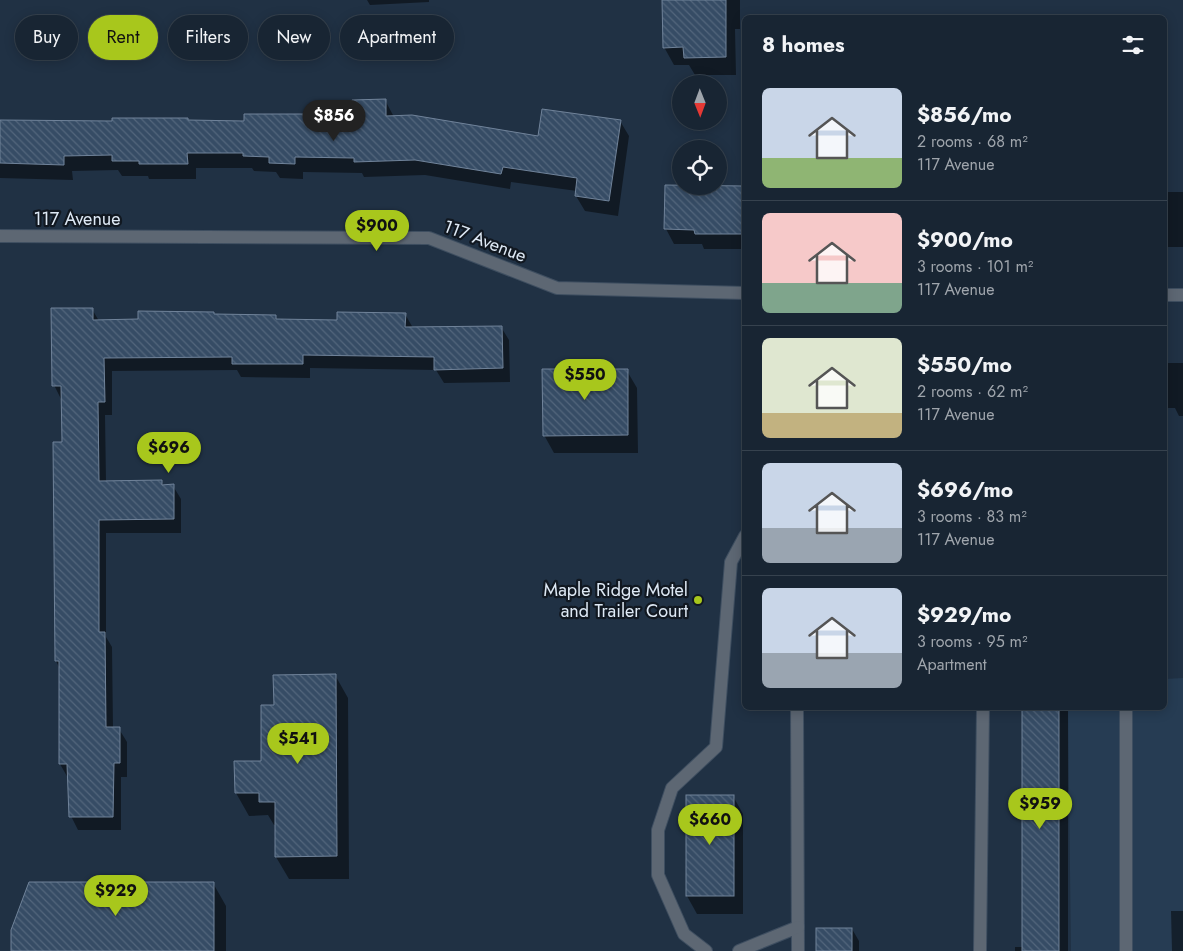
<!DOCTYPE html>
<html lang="en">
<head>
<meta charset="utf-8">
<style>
	:root { --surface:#182533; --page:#25313f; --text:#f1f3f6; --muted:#9fa5ac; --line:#36424e; --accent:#a8c71c }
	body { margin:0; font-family:Jost,sans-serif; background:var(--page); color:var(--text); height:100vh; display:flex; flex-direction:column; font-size:19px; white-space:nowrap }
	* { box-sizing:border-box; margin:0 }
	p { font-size:16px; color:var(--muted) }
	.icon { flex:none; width:28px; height:28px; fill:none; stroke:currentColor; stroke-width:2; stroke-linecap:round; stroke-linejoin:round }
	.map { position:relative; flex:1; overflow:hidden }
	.details { position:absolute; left:742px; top:15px; width:425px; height:695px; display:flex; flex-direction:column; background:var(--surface); border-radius:8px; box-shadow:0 2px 12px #0003,0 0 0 1px var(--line) }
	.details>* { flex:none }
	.hud { position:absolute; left:15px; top:15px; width:475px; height:45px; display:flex; gap:10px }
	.needle { width:32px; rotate:179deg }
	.buttons { position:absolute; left:672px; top:75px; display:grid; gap:10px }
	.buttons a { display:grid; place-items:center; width:55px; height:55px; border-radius:50%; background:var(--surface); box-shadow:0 2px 12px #0003,0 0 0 1px var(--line); font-size:25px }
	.price { position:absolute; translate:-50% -42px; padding:0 11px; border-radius:18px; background:var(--accent); color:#111; font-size:16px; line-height:32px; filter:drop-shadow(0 1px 2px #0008) }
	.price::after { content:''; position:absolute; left:50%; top:30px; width:15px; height:11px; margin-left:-8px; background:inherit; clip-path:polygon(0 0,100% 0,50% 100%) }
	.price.current { background:#222; color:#fff }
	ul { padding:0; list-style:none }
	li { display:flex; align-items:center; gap:15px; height:125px; padding:0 20px }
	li+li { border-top:1px solid var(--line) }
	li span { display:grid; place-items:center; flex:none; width:140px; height:100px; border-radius:8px; color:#555 }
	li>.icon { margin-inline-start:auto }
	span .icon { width:60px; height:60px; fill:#fffc; stroke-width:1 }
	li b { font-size:21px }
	h2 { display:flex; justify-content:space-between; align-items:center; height:60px; padding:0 20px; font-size:21px }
	.pill { padding:0 18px; border-radius:22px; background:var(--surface); box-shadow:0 2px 12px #0003,0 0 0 1px var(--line); font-size:18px; line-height:45px }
	.pill.current { background:var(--accent); color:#111 }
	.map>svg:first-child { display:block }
</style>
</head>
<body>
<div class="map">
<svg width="1183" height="951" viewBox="0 0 1183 951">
	<defs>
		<pattern id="building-back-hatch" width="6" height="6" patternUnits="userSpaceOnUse" patternTransform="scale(1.25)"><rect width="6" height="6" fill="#364c65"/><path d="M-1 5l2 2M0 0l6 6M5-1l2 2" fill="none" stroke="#53667c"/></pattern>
	</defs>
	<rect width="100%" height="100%" fill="#203144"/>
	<!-- built -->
	<polygon fill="#263c53" points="1183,678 1183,951 1071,951 1068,708 1165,708 1165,679"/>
	<!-- shadow -->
	<g fill="#0007">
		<polygon points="367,0 429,0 429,2 370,5"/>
		<polygon points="665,0 740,0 740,29 735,29 736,75 695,75 689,65 674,65 664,47"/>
		<polygon points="385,100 394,117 540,138 620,121 629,136 618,216 585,211 576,196 577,191 511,182 510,189 425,175 364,177 362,173 303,172 303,179 280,178 276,172 254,171 252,168 196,168 196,179 149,179 148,176 122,176 118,170 72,171 73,180 0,178 0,121 245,122 353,116"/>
		<polygon points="679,176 681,176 681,186 745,187 745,249 704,249 702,244 674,244 666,229 666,187 679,186"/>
		<rect x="1165" y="192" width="18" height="55"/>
		<polygon points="92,309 99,321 139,320 214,313 215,316 275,316 277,320 338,321 405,314 413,328 501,327 509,340 510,382 444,383 436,370 310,368 310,378 241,377 237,370 112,371 112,415 105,415 106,482 161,481 164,486 173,486 181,499 181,533 106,533 106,637 112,647 113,729 119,729 127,742 127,777 121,777 121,830 78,830 71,816 68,778 60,764 60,669 56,661 63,443 61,399 54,385"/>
		<polygon points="1165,363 1183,363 1183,416 1179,416 1175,408 1165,408"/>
		<polygon points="607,365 609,370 627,371 637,388 638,453 554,453 544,435"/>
		<polygon points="335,675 348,698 349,879 289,879 276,857 276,825 274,825 268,815 249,816 236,793 262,763 275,706"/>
		<polygon points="1023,708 1068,709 1068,951 1015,951 1015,947 1023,947"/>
		<polygon points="733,796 743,814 743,914 697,914 687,896"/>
		<polygon points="213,883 226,906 226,951 12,951"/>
		<polygon points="1171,911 1183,911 1183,951 1172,951"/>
		<polygon points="852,929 859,941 859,951 818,951"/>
	</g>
	<!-- building -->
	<g fill="url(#building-back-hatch)" stroke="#70839a">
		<polygon points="662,0 726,0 726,57 684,58 683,47 663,48"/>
		<polygon points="386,99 386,116 412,115 538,136 542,109 621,120 609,201 575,196 577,178 503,167 501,174 415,160 354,162 354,158 295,157 295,164 269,163 269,157 243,156 243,153 187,153 188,164 139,164 139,161 112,161 112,155 64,156 64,165 0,163 0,120 112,121 112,118 188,118 188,120 244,121 244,114 352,114 352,100"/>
		<polygon points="665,185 745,186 745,234 695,234 694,230 664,229"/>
		<polygon points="51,308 93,308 93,320 138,319 138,311 214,312 214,314 276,315 276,319 337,320 337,312 406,313 405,327 502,326 503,368 434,370 434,357 303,355 303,364 232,364 232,357 104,358 105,402 98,402 99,481 162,480 162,485 174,484 174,519 99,520 99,632 105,632 106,727 120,727 120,763 114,763 113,817 69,817 67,764 59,764 59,661 55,661 53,442 62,442 61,386 52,386"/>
		<polygon points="563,364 607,364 607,369 628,369 628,435 543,436 542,369 564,369"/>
		<polygon points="336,674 337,856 275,857 275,802 259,802 259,793 235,793 234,761 261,761 261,705 274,705 273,675"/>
		<rect x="1022" y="708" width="37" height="243"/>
		<rect x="686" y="795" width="48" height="101"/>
		<polygon points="29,882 214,882 214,951 11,951 11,930"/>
		<rect x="816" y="928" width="36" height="23"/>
	</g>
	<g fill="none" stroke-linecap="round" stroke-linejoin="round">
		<defs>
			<g id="minor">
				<polyline points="0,236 429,238 557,288 745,293"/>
				<polyline points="1165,295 1183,295"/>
				<polyline points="797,708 798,951"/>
				<polyline points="706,951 684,934 658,875 658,830 672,788 716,747 731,562 745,536"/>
				<polyline points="739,951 798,927"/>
				<polyline points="980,951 983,708"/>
				<polyline points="1126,951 1126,708"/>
			</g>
		</defs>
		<!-- minor casing -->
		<use href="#minor" stroke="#3e4e60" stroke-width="14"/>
		<!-- minor -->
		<use href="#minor" stroke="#5d6773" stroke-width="12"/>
	</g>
	<!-- markers -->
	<circle fill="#a8c71c" stroke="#111821" stroke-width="2" cx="698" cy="600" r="5"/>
	<g text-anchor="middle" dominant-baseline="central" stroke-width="4.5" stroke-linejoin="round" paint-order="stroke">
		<!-- street labels -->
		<g font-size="18" fill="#dee9f5" stroke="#111821">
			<text x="77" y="219">117 Avenue</text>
			<text transform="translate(485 241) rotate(21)">117 Avenue</text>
		</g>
		<!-- poi labels -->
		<g font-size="18" fill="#dee9f5" stroke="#111821" text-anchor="end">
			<text x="688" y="590">Maple Ridge Motel<tspan x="688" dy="21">and Trailer Court</tspan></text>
		</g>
	</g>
</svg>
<div class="buttons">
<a><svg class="needle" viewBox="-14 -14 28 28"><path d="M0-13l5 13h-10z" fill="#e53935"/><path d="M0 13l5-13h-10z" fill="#9fa5ac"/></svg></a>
<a><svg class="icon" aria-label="locate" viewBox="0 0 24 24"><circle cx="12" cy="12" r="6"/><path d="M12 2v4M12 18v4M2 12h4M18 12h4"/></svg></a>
</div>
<b class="price current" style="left:334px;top:142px">$856</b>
<b class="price" style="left:377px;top:252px">$900</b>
<b class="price" style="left:585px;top:401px">$550</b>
<b class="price" style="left:169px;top:474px">$696</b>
<b class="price" style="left:298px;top:765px">$541</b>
<b class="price" style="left:1040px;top:830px">$959</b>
<b class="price" style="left:710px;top:846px">$660</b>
<b class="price" style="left:116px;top:917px">$929</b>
<div class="hud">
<a class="pill">Buy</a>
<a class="pill current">Rent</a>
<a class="pill">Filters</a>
<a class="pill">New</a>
<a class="pill">Apartment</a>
</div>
<section class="details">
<h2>8 homes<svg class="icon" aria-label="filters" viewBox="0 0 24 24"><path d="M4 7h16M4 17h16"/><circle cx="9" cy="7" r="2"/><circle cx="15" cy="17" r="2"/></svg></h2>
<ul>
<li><span style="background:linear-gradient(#c9d6e8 70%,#8fb573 0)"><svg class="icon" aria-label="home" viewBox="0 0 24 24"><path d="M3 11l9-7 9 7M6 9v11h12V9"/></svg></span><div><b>$856/mo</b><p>2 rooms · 68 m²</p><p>117 Avenue</p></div></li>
<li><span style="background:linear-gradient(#f6c9c9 70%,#7fa58c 0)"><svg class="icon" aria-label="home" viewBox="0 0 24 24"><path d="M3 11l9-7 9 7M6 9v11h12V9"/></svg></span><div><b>$900/mo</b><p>3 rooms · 101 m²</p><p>117 Avenue</p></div></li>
<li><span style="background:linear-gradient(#dfe7d0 75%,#c2b280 0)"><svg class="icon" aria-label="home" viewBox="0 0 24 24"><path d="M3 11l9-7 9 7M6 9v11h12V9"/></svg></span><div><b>$550/mo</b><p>2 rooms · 62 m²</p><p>117 Avenue</p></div></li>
<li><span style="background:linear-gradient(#c9d6e8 65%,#9aa5b1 0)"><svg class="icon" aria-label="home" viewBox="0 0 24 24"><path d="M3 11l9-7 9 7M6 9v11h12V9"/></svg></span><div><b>$696/mo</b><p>3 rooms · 83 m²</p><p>117 Avenue</p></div></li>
<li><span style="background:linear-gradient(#c9d6e8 65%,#9aa5b1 0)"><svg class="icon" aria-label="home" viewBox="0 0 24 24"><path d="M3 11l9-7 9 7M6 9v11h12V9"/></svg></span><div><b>$929/mo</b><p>3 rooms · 95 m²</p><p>Apartment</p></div></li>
</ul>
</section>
</div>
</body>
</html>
